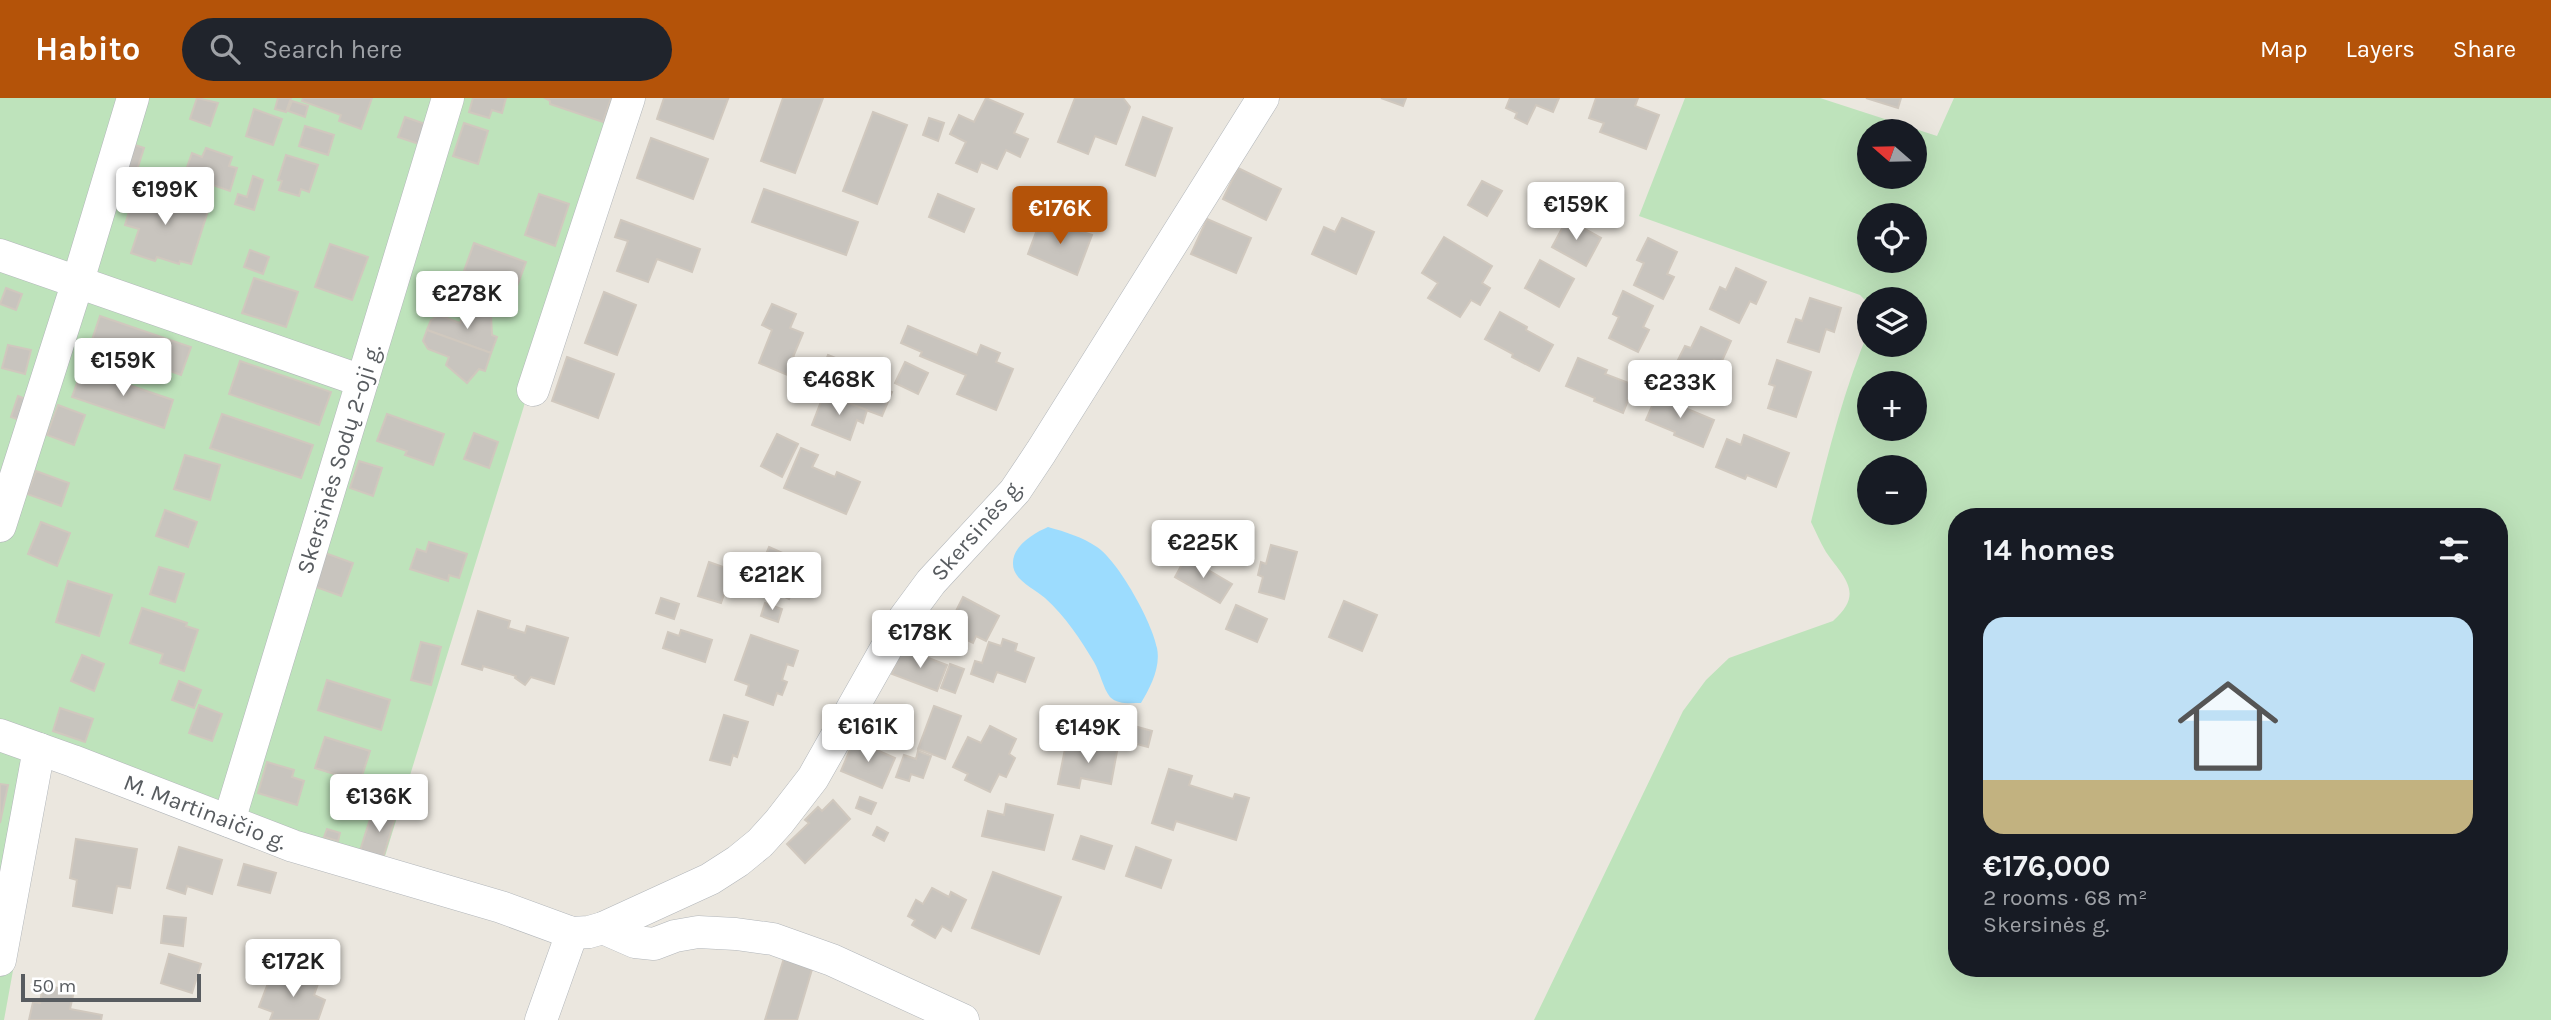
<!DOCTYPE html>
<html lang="en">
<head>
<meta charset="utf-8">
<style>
	:root { --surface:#171b24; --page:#20242c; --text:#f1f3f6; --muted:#9ea1a6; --accent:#b45309 }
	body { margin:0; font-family:Karla,sans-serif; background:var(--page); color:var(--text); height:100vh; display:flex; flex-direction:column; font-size:26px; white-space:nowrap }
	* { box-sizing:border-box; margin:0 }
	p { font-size:23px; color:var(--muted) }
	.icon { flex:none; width:38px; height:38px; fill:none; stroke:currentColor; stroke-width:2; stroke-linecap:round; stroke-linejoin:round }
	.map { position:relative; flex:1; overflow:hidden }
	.details { position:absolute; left:1948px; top:410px; width:560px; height:469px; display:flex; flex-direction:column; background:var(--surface); border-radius:28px; box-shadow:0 7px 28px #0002 }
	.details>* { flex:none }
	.needle { width:46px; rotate:290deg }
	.tools { position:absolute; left:1857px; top:21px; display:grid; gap:14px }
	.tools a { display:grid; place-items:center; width:70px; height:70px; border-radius:50%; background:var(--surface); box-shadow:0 7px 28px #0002; font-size:35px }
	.scale { position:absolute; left:21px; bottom:18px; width:180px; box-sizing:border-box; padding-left:7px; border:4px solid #585c60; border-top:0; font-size:19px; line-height:24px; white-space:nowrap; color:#585c60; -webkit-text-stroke:5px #fff; paint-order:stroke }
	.price { position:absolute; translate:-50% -60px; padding:0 16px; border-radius:7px; background:#fff; color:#222; font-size:23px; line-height:46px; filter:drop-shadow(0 2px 4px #0008) }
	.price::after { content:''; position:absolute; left:50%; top:42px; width:21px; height:16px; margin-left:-10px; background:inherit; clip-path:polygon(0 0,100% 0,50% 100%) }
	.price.current { background:var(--accent); color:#fff }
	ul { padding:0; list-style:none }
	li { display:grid; align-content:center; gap:14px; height:371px; padding:0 35px }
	li span { display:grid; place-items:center; height:217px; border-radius:21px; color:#555 }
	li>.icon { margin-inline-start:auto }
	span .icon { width:126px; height:126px; fill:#fffc; stroke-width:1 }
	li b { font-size:30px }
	h2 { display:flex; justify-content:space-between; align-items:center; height:84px; padding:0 35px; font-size:30px }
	header { display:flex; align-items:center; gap:42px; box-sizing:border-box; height:98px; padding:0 35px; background:var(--accent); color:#fff }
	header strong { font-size:33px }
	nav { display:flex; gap:38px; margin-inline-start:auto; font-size:24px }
	.search { width:490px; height:63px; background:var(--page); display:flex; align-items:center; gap:18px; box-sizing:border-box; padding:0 24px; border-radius:38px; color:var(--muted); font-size:26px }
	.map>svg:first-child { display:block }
</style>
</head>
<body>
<header>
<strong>Habito</strong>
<div class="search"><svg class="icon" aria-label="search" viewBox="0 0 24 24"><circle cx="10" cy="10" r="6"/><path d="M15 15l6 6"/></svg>Search here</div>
<nav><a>Map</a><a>Layers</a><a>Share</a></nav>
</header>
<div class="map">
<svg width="2551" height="922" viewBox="0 0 2551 922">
	<rect width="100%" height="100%" fill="#ebe7df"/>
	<!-- green -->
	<g fill="#bee3bb" fill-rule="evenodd">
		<polygon points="0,0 619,0 382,768 54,647 4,922 0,922"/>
		<path d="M1685,0h135l117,38 17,-38h597v922h-1017l149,-309 23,-31 23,-22 104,-37c32,-28 11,-43 -7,-69 -6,-10 -10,-20 -15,-30 16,-65 32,-130 58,-192v15h45v-46h-45v5l-9,-9 -221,-79zM1914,33v46h-45v-46zM1869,117h45v46h-45zM1869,285h45v46h-45zM1869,369h45v46h-45zM1956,418h543v452h-543z"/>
	</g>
	<!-- water -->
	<path fill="#9cdcfe" d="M1048,429c18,5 34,10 49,20 22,15 55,75 60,101 4,19 -7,40 -16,55 -10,0 -23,2 -31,-6 -7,-9 -10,-25 -16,-35 -13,-22 -29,-46 -49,-64 -10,-9 -32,-18 -32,-34 -1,-18 21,-31 35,-37z"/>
	<!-- building -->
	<g fill="#c8c4be" stroke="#d0c8be" stroke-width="2">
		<polygon points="197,0 218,5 210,28 190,21"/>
		<polygon points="278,0 291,0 286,14 275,11"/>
		<polygon points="303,0 372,0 361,31 339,23 341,17 302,3"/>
		<polygon points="473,0 506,0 502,15 492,12 489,20 469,14"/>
		<polygon points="545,0 611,0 603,24 550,6 550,3"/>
		<polygon points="664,0 728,1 713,41 657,21"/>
		<polygon points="783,0 823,0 795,75 761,63"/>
		<polygon points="986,0 1023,16 1014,35 1028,41 1020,59 1006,52 997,71 981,64 977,74 956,65 966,44 950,36 959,17 974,24"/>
		<polygon points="1075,0 1123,0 1130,9 1116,46 1095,38 1088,56 1058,44"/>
		<polygon points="1381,0 1406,0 1403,8"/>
		<polygon points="1510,0 1559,0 1553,14 1536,7 1527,26 1515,20 1517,15 1506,10"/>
		<polygon points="1596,0 1638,0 1635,8 1659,17 1646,51 1600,34 1604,25 1589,20"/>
		<polygon points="1866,0 1901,0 1898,10"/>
		<polygon points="292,3 308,8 305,19 288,13"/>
		<polygon points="254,11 282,21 273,47 246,38"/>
		<polygon points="873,14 907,27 877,106 843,93"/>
		<polygon points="405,19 425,26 419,46 398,39"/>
		<polygon points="1143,19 1172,30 1155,78 1126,67"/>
		<polygon points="929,20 944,25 938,43 923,37"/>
		<polygon points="464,25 488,33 478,66 453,58"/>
		<polygon points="305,28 334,37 328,57 299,48"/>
		<polygon points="651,40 708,61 693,101 637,80"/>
		<polygon points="129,45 144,50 137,72 122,68"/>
		<polygon points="206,50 232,59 229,68 237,70 230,93 213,87 209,99 180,89 192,55 202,59"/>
		<polygon points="286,57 318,67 309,94 301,91 299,98 279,92 282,83 278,82"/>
		<polygon points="1238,70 1281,91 1266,122 1223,101"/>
		<polygon points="253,78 263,82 254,112 235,106 238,96 247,99"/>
		<polygon points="1482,83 1502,93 1487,118 1468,107"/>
		<polygon points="136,90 208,113 191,166 180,163 179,166 157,159 155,163 131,155 139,131 125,127"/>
		<polygon points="764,91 858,124 846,157 752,124"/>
		<polygon points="539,96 569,106 555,148 525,137"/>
		<polygon points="938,96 974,111 964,134 929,119"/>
		<polygon points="1342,120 1374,134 1356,176 1312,156 1324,129 1335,134"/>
		<polygon points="1041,121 1092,137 1077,177 1028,156"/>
		<polygon points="1207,121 1251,140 1236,175 1191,156"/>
		<polygon points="1567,121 1601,140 1586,168 1552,149"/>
		<polygon points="621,122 700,151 692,174 657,161 648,184 617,173 628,143 615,139"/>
		<polygon points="1444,139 1492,168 1482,185 1490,190 1480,207 1471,202 1460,219 1428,200 1438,185 1422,175"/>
		<polygon points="1648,140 1677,154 1667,176 1674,179 1663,201 1634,187 1644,165 1637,162"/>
		<polygon points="474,145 526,164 516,191 464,173"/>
		<polygon points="330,146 368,159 352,202 315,189"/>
		<polygon points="250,152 269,159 263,176 244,169"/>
		<polygon points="1540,162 1574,181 1559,209 1525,190"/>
		<polygon points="1736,170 1766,184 1756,206 1750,203 1739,225 1710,211 1720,189 1726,192"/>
		<polygon points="254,180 298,194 286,229 242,215"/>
		<polygon points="6,190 22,196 16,212 0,206"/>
		<polygon points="1623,193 1653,208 1643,229 1649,232 1638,254 1609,240 1619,219 1613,216"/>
		<polygon points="604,194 636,207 617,257 585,245"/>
		<polygon points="1810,200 1841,210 1834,234 1826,231 1819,254 1788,244 1796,221 1802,223"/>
		<polygon points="772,206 796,216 790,230 803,235 793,259 812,267 804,284 759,265 772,232 762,227"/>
		<polygon points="1500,214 1527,229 1526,232 1553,247 1539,273 1512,259 1513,256 1485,241"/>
		<polygon points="439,217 460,225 463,218 491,217 492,237 497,239 491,255 427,232 431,222"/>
		<polygon points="100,218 191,249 181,277 91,245"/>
		<polygon points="908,228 977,257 981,247 1000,255 996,264 1013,271 996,312 957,296 966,277 920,258 922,254 901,245"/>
		<polygon points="1701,229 1731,243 1721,265 1714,262 1704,283 1674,270 1685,248 1691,250"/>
		<polygon points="427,232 491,255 485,273 479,271 467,285 446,267 449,259 428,251 423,243"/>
		<polygon points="8,247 31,252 25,276 2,270"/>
		<polygon points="828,257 853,267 849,278 856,281 847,305 814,292"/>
		<polygon points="567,259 614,276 598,320 552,303"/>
		<polygon points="1578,260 1607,272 1605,276 1634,287 1623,315 1594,303 1595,300 1566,288"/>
		<polygon points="1777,262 1811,274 1796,319 1768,310 1775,288 1769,286"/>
		<polygon points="240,263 331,294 319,327 229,296"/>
		<polygon points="905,264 928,275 918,296 895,285"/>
		<polygon points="82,271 173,302 164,330 72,299"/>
		<polygon points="856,281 892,294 882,318 847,305"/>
		<polygon points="1658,294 1687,306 1685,310 1714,322 1703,349 1674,337 1675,334 1646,322"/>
		<polygon points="18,298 34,304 27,325 11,319"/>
		<polygon points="831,298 867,312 863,325 857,322 850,342 812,327 822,301 829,304"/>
		<polygon points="58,307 85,317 74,347 47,337"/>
		<polygon points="222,316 313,347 301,380 210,350"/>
		<polygon points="387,316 444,336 433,367 405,357 407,353 377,343"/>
		<polygon points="474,335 498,344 489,370 464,361"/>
		<polygon points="777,336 798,346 782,379 761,368"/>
		<polygon points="1744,337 1789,355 1776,389 1747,377 1745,381 1716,369 1727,341 1741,347"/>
		<polygon points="801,350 818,357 812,369 835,379 837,374 860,384 846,416 784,390"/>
		<polygon points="185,357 220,367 210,402 174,391"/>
		<polygon points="359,363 382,370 373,398 350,390"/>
		<polygon points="36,373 69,385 61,408 27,396"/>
		<polygon points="165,412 197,424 188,449 156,438"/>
		<polygon points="41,424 70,435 57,468 28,456"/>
		<polygon points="429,444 467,456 459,480 449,477 448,483 410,471 417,451 426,454"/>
		<polygon points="1271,447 1297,454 1284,501 1259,494 1263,479 1258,477 1261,464 1266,466"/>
		<polygon points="769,449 805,465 799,479 807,483 802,496 793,492 789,501 754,485"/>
		<polygon points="325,455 353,465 341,498 313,488"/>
		<polygon points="1186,459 1232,486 1220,505 1175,479"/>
		<polygon points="709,464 732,472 721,505 698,498"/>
		<polygon points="159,469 184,476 175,504 150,496"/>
		<polygon points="68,483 112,497 99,538 56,524"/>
		<polygon points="963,499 999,518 986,543 976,538 973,545 953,535 956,528 950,525"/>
		<polygon points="661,500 679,506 674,521 656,515"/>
		<polygon points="1344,503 1377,517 1362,553 1329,539"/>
		<polygon points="765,505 782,511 778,524 761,518"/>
		<polygon points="1236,507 1267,521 1257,544 1226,531"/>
		<polygon points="142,510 187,525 186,528 198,532 184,573 160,565 163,556 130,545"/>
		<polygon points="478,513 510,523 508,530 525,535 527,528 568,540 554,586 531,579 525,587 515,580 516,578 483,568 482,572 462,566"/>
		<polygon points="922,514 936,522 922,548 907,540"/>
		<polygon points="681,532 712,542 705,564 663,550 668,534 679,538"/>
		<polygon points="751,537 798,553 793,568 787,566 782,582 787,584 782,597 777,595 773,607 746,597 749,587 735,582"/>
		<polygon points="1003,541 1017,546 1015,553 1034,560 1025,584 997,574 993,584 971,576 975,563 982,565 989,544 1001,548"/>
		<polygon points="421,544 441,549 431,587 411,582"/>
		<polygon points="902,550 947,567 937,593 892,576"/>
		<polygon points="82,557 104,566 94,593 71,583"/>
		<polygon points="950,566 964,571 955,595 941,590"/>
		<polygon points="327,582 390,602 381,632 318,612"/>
		<polygon points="179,583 201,592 194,610 172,602"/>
		<polygon points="199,607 222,616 212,643 189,635"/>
		<polygon points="934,608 961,618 945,661 918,651"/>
		<polygon points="60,610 93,621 85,644 53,633"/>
		<polygon points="724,617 748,624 737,659 733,657 730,667 710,662"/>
		<polygon points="1127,626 1152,633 1148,649 1122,642"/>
		<polygon points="990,628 1016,641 1009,656 1015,660 1006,679 999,676 990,694 965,682 968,676 953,669 968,639 981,645"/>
		<polygon points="325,639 370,653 360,684 315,670"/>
		<polygon points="854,642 895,660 882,690 841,673"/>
		<polygon points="1098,645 1118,648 1111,686 1081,680 1079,690 1058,686 1066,646 1097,651"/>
		<polygon points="918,653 931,658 923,680 911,676 909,683 896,679 904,657 916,661"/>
		<polygon points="267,664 294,672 292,679 304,683 297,707 258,695"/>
		<polygon points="1169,671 1192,678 1189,687 1233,701 1235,696 1249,700 1236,742 1176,723 1173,732 1152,725"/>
		<polygon points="382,680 402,687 396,702 377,696"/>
		<polygon points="0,686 8,687 0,725"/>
		<polygon points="860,699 876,705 871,716 856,710"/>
		<polygon points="833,702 850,721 805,765 787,746 809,725 805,722 818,709 822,713"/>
		<polygon points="386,703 399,707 381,766 358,759 371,718 380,721"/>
		<polygon points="1006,706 1053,717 1044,752 982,738 988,713 1004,717"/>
		<polygon points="877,729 888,735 884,743 873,737"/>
		<polygon points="327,731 340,735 338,743 324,739"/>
		<polygon points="1081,738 1112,748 1104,771 1073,761"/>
		<polygon points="76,741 137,751 130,790 117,788 112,815 73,808 77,782 70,780"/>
		<polygon points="179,749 222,762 212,796 187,788 185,796 167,790"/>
		<polygon points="1136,749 1171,762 1161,790 1126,778"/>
		<polygon points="244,766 276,775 270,795 238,787"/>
		<polygon points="993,774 1061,799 1039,856 972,830"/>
		<polygon points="932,790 949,799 951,794 966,802 951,833 942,828 935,840 912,827 915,822 908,818 916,802 923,806"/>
		<polygon points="164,818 186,820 183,848 161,845"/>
		<polygon points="169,856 201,866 192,895 161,885"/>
		<polygon points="784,860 813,868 797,922 765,922"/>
		<polygon points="293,873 319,883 314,897 325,902 318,922 270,922 273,914 259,909 270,880 288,886"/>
		<polygon points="43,887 74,893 70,911 102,917 101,922 29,922 33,904 40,905"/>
	</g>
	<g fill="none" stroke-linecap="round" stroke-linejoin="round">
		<defs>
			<g id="minor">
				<polyline points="0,157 362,283"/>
				<polyline points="533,292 629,0"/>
				<polyline points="0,428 78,183 133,0"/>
				<polyline points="0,637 73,663 293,748 501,809 572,835 589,834 603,830 710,781 738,763 760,745 779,724 813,680 900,526 931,484 1015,393 1041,354 1263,0"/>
				<polyline points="229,723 448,0"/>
				<polyline points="603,830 635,844 654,846 675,838 698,834 736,836 773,841 832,862 963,922"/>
				<polyline points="0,862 39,651"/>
				<polyline points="541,922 572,835"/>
			</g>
		</defs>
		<!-- minor casing -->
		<use href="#minor" stroke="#b2b6ba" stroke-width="33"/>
		<!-- minor -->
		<use href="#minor" stroke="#fff" stroke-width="32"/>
	</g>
	<g text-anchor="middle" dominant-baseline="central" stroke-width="5" stroke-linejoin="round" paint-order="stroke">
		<!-- street labels -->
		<g font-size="23" fill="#585c60" stroke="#fff">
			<text transform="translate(339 361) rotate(-73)">Skersinės Sodų 2-oji g.</text>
			<text transform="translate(977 432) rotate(-49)">Skersinės g.</text>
			<text transform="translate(205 714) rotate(21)">M. Martinaičio g.</text>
		</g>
	</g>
</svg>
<div class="tools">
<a><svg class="needle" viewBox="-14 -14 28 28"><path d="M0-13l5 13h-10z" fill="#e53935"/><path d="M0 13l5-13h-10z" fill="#9ea1a6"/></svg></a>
<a><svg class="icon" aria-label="locate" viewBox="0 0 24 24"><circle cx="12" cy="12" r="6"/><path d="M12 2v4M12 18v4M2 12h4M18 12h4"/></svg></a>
<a><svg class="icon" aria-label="layers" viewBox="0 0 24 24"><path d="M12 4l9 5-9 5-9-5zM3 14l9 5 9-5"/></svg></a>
<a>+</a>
<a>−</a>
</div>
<div class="scale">50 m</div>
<b class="price" style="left:165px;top:129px">€199K</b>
<b class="price" style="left:1576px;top:144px">€159K</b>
<b class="price current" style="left:1060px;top:148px">€176K</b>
<b class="price" style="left:467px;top:233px">€278K</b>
<b class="price" style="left:123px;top:300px">€159K</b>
<b class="price" style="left:839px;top:319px">€468K</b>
<b class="price" style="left:1680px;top:322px">€233K</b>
<b class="price" style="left:1203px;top:482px">€225K</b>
<b class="price" style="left:772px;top:514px">€212K</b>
<b class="price" style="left:920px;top:572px">€178K</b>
<b class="price" style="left:868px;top:666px">€161K</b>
<b class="price" style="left:1088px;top:667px">€149K</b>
<b class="price" style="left:379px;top:736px">€136K</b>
<b class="price" style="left:293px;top:901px">€172K</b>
<section class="details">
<h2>14 homes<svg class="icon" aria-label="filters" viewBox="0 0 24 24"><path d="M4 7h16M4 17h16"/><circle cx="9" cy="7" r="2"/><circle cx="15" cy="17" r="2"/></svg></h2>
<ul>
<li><span style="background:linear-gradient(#bfe0f5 75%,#c2b280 0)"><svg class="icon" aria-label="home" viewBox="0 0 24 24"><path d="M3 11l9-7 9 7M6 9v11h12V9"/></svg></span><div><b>€176,000</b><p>2 rooms · 68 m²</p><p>Skersinės g.</p></div></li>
</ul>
</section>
</div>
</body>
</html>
